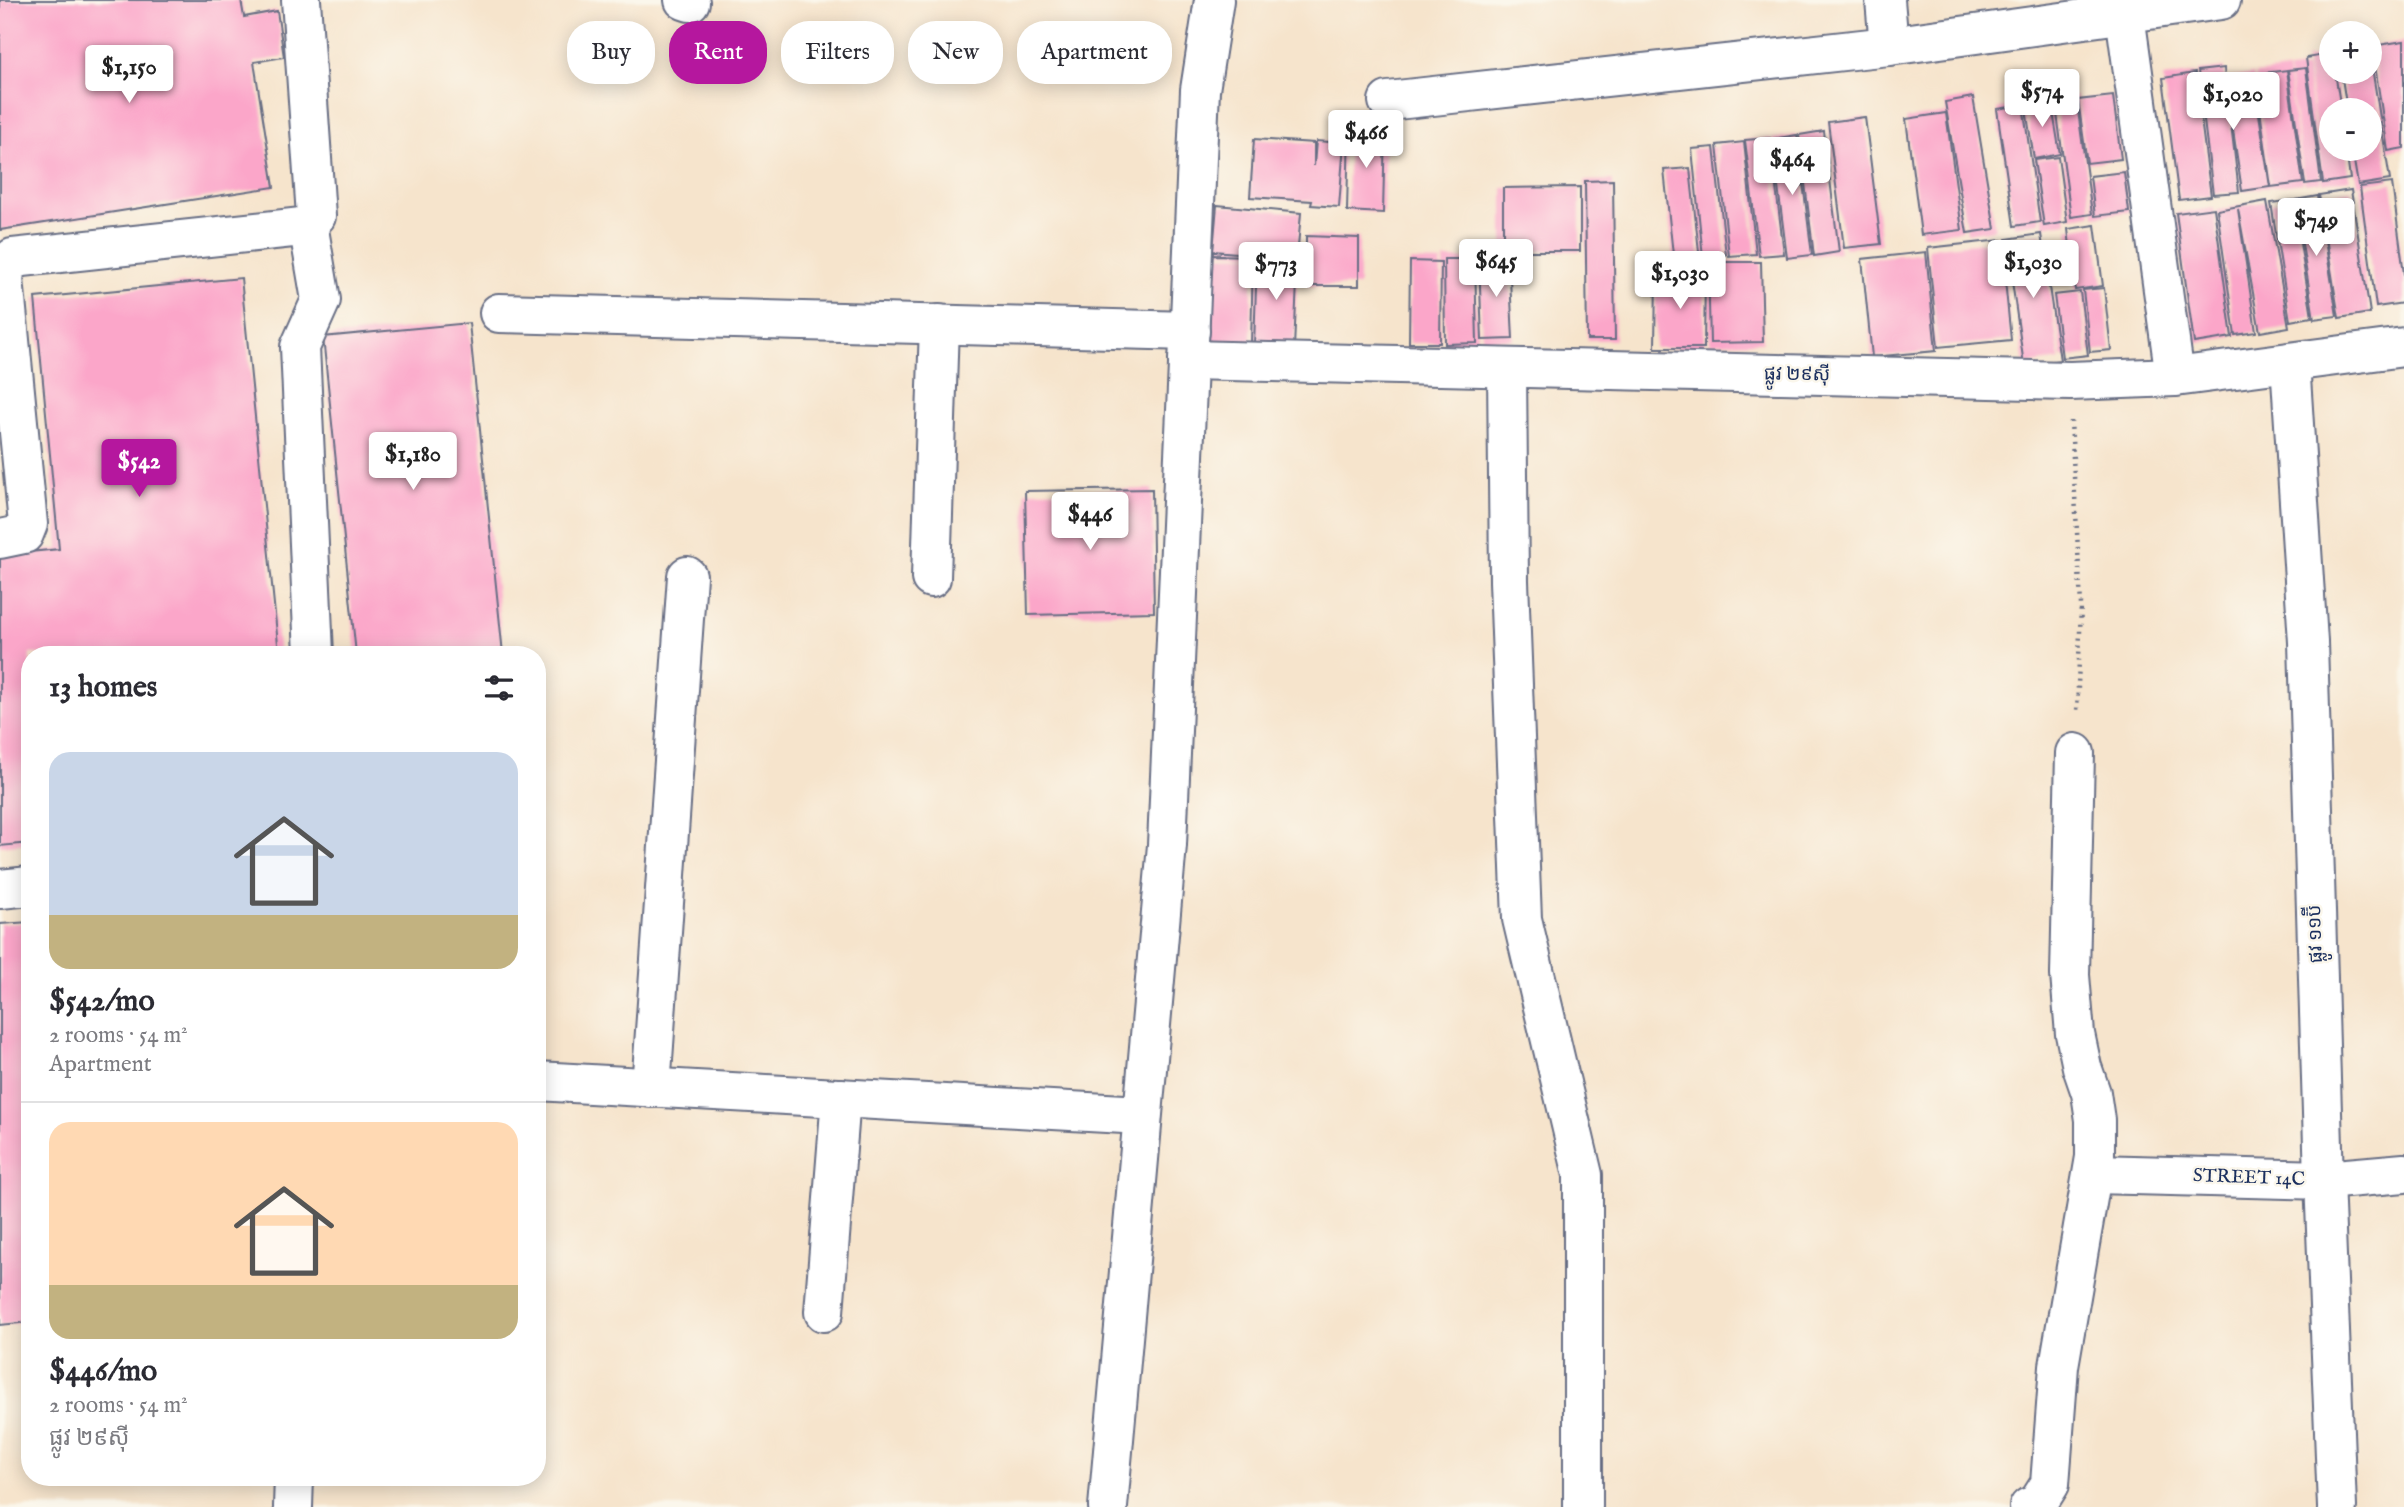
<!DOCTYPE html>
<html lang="en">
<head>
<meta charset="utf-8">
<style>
	:root { --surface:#fff; --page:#f7f7f7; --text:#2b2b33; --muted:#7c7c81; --line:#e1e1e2; --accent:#b5179e }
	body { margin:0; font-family:"IM FELL English","Noto Sans Khmer",serif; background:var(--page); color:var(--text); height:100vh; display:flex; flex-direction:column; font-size:26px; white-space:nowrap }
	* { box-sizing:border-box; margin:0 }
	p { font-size:23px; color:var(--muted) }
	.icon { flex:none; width:38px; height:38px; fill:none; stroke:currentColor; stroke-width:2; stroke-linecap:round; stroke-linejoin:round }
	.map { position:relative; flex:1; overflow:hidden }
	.details { position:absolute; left:21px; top:646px; width:525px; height:840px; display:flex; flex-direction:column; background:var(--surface); border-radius:28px; box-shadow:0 4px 18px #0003 }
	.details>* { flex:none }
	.top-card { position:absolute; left:567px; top:21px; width:665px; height:63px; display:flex; gap:14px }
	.tools { position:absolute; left:2319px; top:21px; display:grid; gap:14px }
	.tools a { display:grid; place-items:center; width:63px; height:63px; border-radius:50%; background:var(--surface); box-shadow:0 4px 18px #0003; font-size:35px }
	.price { position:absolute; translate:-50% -60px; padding:0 16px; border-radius:7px; background:#fff; color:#222; font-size:23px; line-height:46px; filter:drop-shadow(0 2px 4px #0008) }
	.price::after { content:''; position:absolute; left:50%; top:42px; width:21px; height:16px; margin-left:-10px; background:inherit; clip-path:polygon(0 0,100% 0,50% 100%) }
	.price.active { background:var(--accent); color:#fff }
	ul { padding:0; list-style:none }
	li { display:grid; align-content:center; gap:14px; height:371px; padding:0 28px }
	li+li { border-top:2px solid var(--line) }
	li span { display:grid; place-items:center; height:217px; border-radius:21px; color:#555 }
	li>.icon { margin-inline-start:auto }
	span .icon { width:126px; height:126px; fill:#fffc; stroke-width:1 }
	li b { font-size:30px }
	h2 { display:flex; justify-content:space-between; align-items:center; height:84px; padding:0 28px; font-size:30px }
	.chip { padding:0 24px; border-radius:28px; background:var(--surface); box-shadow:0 4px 18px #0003; font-size:24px; line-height:63px }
	.chip.active { background:var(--accent); color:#fff }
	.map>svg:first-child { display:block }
</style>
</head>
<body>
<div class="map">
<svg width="2404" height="1507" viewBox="0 0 2404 1507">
	<rect width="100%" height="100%" fill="#fbf7ec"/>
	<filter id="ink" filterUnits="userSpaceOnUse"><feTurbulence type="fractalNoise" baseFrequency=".0143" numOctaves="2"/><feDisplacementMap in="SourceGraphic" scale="14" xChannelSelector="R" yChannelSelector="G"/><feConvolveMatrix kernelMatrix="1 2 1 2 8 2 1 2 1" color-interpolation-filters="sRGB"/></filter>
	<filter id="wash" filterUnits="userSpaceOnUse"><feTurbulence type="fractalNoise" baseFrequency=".00686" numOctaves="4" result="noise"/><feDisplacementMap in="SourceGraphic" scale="28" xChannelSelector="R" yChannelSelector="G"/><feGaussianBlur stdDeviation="1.57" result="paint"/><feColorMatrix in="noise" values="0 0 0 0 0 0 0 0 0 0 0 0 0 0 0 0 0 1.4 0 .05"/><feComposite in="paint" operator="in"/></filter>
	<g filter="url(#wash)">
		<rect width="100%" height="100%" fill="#f6e4cc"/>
		<g id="blocks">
			<!-- building -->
			<g fill="#fba6c9">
				<polygon points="0,0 241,0 244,17 277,11 284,57 254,62 274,187 0,230"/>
				<polygon points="2404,41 2404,148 2388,151 2372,46"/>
				<polygon points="2331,54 2331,72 2335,72 2341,110 2331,110 2331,149 2346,149 2350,179 2323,183 2306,58"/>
				<polygon points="2370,55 2390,180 2358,185 2352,149 2370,149 2370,110 2347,110 2341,72 2370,72"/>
				<polygon points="2224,68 2225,79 2253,74 2270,187 2242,191 2226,82 2239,192 2213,194 2198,71"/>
				<polygon points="2306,68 2321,182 2305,184 2288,70"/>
				<polygon points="2287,70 2303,183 2271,187 2255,74"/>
				<polygon points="2195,73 2211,196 2179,200 2163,78"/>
				<polygon points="2076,96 2092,214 2071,217 2055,99"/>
				<polygon points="2113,96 2121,159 2087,163 2078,100"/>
				<polygon points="1973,97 1995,229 1967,233 1945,102"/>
				<polygon points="2051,100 2060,154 2034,159 2025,103"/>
				<polygon points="2023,105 2040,222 2014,226 1997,109"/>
				<polygon points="1946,113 1962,230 1921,235 1906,119"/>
				<polygon points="1865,117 1881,244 1844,248 1828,122"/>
				<polygon points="1349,127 1385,127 1383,213 1347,211"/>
				<polygon points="1824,131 1839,252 1814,256 1799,135"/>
				<polygon points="1797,135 1812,255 1787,258 1772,139"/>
				<polygon points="1770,138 1784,254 1759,256 1745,140"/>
				<polygon points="1254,139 1314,143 1314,166 1316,141 1344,143 1339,207 1311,205 1312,201 1250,197"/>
				<polygon points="1744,142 1756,254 1729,256 1717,145"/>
				<polygon points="1714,147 1726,255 1703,257 1692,149"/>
				<polygon points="2058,157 2067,222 2044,226 2034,160"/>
				<polygon points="1690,168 1700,261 1674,264 1664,170"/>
				<polygon points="2124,172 2129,212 2095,216 2090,176"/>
				<polygon points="1613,180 1615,340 1587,340 1585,181"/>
				<polygon points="2392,183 2404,274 2404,303 2376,307 2360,187"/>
				<polygon points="1580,187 1580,251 1503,251 1503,188"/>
				<polygon points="2351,190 2370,313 2339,318 2319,195"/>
				<polygon points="2318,196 2337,316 2314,319 2295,200"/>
				<polygon points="2293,200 2312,317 2290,321 2271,203"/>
				<polygon points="2267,201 2289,327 2260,332 2238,209 2256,332 2235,335 2217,210"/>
				<polygon points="1217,205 1301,213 1297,258 1213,251"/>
				<polygon points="2214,208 2232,337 2194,343 2176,213"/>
				<polygon points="2095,225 2103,286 2075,290 2068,229"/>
				<polygon points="2041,234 2060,360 2024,365 2006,239"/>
				<polygon points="1306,236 1359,238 1359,286 1306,286"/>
				<polygon points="2001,240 2011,340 1938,347 1928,248"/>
				<polygon points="1926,252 1936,351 1872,357 1862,259"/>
				<polygon points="1211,255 1253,256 1251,346 1209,345"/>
				<polygon points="1257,257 1298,259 1294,348 1254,346"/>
				<polygon points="1509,258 1513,339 1482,340 1479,259"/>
				<polygon points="1444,259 1475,259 1477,343 1445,344"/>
				<polygon points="1410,261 1441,262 1440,343 1409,343"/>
				<polygon points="1708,262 1761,262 1763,342 1710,343"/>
				<polygon points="1656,274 1705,274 1704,348 1655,348"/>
				<polygon points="241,278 279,654 30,654 30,843 0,846 0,555 59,549 35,298"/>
				<polygon points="2104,288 2111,350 2090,352 2083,290"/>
				<polygon points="2080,292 2088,355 2062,358 2054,295"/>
				<polygon points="469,323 503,654 356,654 323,337"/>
				<polygon points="1152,489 1154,612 1028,615 1025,491"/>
				<polygon points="30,922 30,1322 0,1325 0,924"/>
			</g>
		</g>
	</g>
	<g filter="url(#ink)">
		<use href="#blocks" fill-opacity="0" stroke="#686e84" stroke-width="2"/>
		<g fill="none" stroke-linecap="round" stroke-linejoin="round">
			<defs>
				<g id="minor">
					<polyline points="684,0 690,2"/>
					<polyline points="1885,0 1889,46"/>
					<polyline points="2123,0 2175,377"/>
					<polyline points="1388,101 1889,46 2221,0"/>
					<polyline points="308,224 321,300 300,347 314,654"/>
					<polyline points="499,313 1190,331"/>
					<polyline points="1188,360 2070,381 2175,377 2404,347"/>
					<polyline points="2290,362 2308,642 2324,1180 2337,1507"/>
					<polyline points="1507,369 1509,581 1522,919 1583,1175 1583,1507"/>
					<polyline points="0,539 24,534 28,524 4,279 6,267 13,258 302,227 308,224 316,216 301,0"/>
					<polyline points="931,578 939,324"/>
					<polyline points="0,889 30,886"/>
					<polyline points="537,1081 1142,1115"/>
					<polyline points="651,1088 687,576"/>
					<polyline points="2094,1174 2324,1180 2404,1173"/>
					<polyline points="824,1312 841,1098"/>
					<polyline points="293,1507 294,1477"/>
					<polyline points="1108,1507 1167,845 1200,90 1214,0"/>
					<polyline points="2029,1507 2036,1506 2050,1484 2059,1366 2095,1157 2095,1120 2091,1093 2082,1067 2075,1034 2070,975 2075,753"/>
				</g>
			</defs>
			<!-- minor casing -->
			<use href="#minor" stroke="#686e84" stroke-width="42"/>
			<!-- path -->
			<polyline stroke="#686e84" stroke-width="4.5" stroke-dasharray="2 5" stroke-linecap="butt" points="2071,421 2081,605 2077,713"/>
			<!-- minor -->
			<use href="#minor" stroke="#fff" stroke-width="38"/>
		</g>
	</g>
	<g text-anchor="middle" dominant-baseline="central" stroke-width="5" stroke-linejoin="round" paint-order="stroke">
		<!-- street labels -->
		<g font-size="19" fill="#1b2f5e" stroke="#fbf7ec">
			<text transform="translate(1797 375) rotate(1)">ផ្លូវ ២៩ស៊ី</text>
			<text transform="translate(2316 934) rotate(-92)">ផ្លូវ ១១ប៊ី</text>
			<text transform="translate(2249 1178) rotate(2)">STREET 14C</text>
		</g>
	</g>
</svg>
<div class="tools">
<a>+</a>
<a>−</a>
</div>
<b class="price" style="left:129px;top:105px">$1,150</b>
<b class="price" style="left:2042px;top:129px">$574</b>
<b class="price" style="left:2233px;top:132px">$1,020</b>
<b class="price" style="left:1366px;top:170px">$466</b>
<b class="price" style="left:1792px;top:197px">$464</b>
<b class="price" style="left:2316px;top:258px">$749</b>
<b class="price" style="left:1496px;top:299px">$645</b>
<b class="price" style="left:2033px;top:300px">$1,030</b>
<b class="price" style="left:1276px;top:302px">$773</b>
<b class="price" style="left:1680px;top:311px">$1,030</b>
<b class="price" style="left:413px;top:492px">$1,180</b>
<b class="price active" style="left:139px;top:499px">$542</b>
<b class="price" style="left:1090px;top:552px">$446</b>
<div class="top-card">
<a class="chip">Buy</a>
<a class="chip active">Rent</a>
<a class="chip">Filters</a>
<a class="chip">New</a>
<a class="chip">Apartment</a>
</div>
<section class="details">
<h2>13 homes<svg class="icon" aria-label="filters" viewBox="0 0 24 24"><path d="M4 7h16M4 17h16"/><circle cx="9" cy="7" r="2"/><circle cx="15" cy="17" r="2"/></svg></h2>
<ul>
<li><span style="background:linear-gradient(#c9d6e8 75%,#c2b280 0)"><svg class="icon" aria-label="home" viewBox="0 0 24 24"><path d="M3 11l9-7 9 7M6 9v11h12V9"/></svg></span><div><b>$542/mo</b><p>2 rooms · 54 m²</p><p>Apartment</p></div></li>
<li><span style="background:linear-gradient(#ffd9b3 75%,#c2b280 0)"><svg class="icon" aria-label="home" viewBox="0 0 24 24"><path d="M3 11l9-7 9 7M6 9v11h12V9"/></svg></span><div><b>$446/mo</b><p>2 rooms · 54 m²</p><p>ផ្លូវ ២៩ស៊ី</p></div></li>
</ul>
</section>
</div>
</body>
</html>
